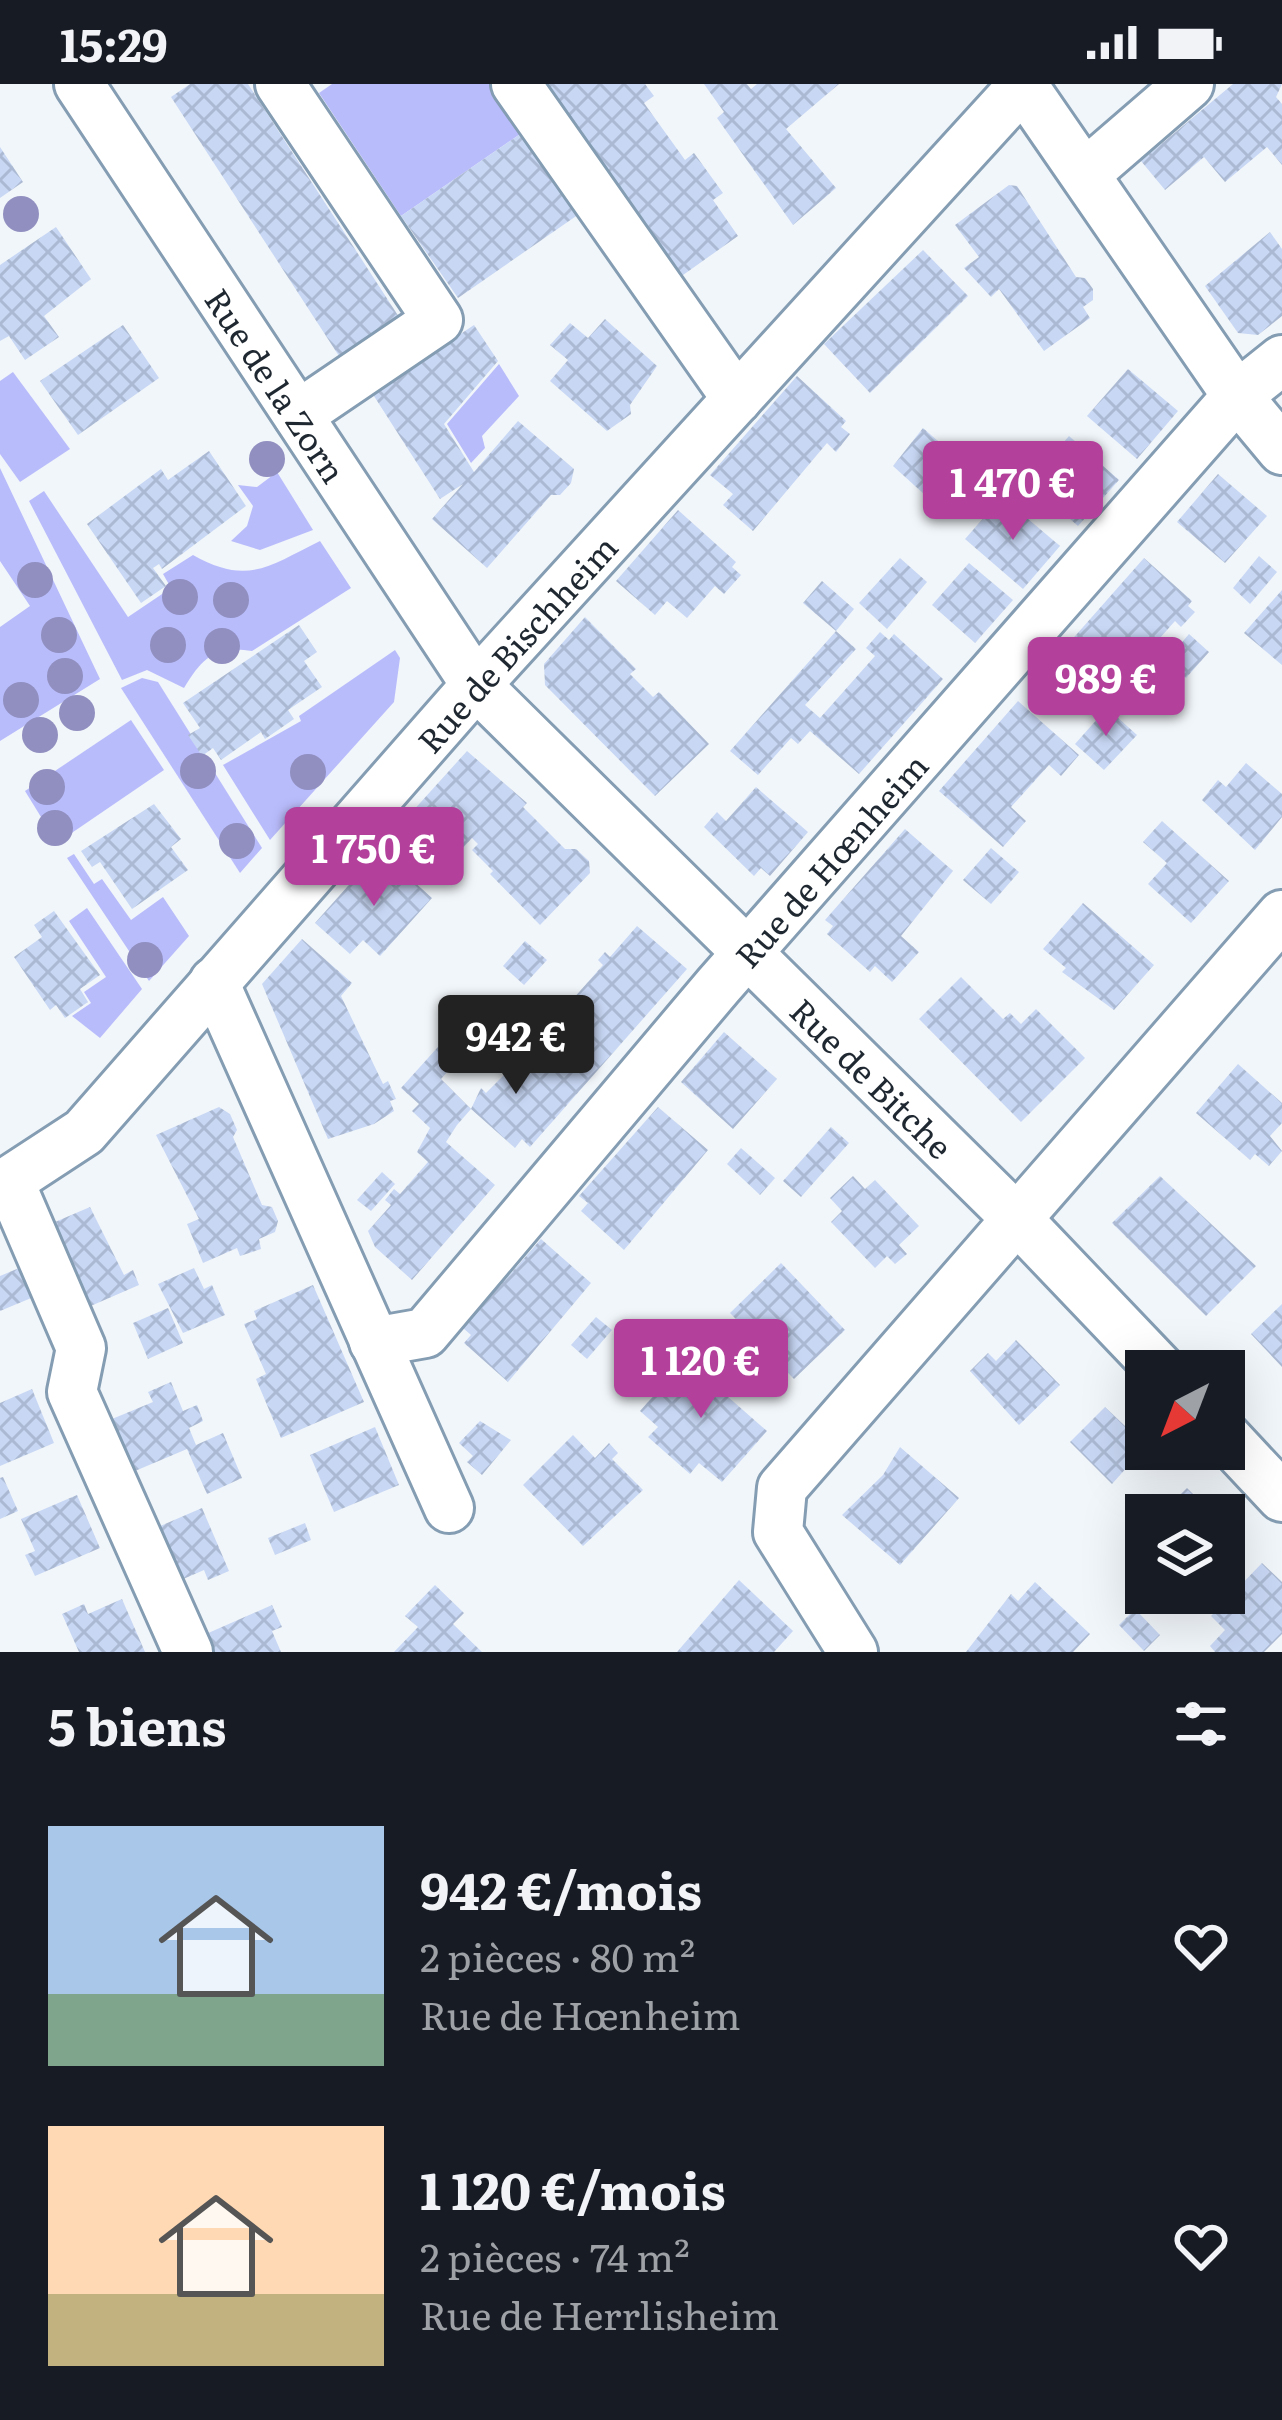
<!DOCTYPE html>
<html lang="fr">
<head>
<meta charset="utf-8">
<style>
	:root { --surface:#171b24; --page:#242831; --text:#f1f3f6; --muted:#9ea1a6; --accent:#b3419c }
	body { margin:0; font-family:Literata,serif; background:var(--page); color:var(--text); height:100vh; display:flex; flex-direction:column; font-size:45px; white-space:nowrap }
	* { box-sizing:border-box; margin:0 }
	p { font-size:39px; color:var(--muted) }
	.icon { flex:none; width:66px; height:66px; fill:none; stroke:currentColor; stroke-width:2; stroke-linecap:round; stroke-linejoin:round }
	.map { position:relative; height:1568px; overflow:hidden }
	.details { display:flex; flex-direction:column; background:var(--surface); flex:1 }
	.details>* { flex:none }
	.needle { width:78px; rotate:222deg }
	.fabs { position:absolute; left:1125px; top:1266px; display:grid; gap:24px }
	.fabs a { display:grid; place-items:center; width:120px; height:120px; border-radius:0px; background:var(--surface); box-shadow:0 12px 48px #0002; font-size:60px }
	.price { position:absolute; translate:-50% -102px; padding:0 27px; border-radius:12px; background:var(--accent); color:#fff; font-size:39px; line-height:78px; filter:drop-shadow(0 3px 6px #0008) }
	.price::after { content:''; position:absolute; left:50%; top:72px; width:36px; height:27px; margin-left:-18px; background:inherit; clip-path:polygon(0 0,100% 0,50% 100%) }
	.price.active { background:#222; color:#fff }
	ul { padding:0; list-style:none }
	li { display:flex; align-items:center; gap:36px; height:300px; padding:0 48px }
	li span { display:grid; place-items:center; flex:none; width:336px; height:240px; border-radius:0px; color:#555 }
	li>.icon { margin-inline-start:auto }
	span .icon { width:144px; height:144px; fill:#fffc; stroke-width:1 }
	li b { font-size:51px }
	h2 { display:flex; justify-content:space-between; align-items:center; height:144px; padding:0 48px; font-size:51px }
	.status { display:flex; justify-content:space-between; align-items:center; height:84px; padding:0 60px; background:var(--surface); direction:ltr }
	.status svg { height:33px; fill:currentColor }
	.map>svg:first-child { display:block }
</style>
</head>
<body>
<div class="status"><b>15:29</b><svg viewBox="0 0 49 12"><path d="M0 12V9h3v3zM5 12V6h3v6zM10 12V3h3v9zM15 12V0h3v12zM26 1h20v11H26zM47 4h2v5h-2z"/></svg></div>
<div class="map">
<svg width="1282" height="1568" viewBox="0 0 1282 1568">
	<defs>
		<pattern id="building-cross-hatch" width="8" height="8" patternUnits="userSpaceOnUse" patternTransform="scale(3)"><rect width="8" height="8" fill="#c8d7f4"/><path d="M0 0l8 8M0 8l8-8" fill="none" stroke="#abb9d2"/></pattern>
	</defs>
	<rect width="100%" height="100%" fill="#f1f6fa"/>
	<!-- grass -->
	<g fill="#b9bcfb">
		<polygon points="332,0 493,0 526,46 401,132 319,9"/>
		<polygon points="499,280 519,312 482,352 485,364 471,379 447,340"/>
		<polygon points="13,288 70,365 20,398 0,370 0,297"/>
		<polygon points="0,384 100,595 0,657 0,543 30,522 0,477"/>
		<polygon points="277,388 313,446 260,466 231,457 247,442 253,422 238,401 257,403"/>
		<path d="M44,407l84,126 43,-29 -8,-14 30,-19c55,31 76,11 127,-14l31,47 -99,63c-37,-5 -49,6 -68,37l-37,-18 -25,10 -93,-179z"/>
		<polygon points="395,566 400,574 394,618 270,756 223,681 301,637 299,632"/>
		<polygon points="142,594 158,598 262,764 240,789 121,604"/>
		<polygon points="131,636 164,686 57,759 25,707"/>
		<polygon points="74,770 94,800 102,795 131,836 163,813 189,852 149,897 67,774"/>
		<polygon points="87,824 142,905 100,954 72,932 91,919 84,908 106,893 69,837"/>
	</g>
	<!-- building -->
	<g fill="url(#building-cross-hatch)">
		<polygon points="190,0 248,0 399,233 339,272 171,13"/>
		<polygon points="538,0 645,0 654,12 644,19 685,76 694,69 723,109 713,116 738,152 676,196"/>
		<polygon points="704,0 747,0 751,5 757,0 839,0 786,45 836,104 793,141 717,34 724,28"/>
		<polygon points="1233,0 1282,0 1276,13 1282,20 1282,81 1267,63 1225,98 1204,73 1165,106 1141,77"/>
		<polygon points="526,46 582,128 458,214 401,132"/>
		<polygon points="0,63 23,98 0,114"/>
		<polygon points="1009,101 1017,102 1076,193 1085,194 1093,205 1093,216 1083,223 1090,234 1044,267 999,205 991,213 964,184 979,173 955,141"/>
		<polygon points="56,143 91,195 44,232 59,253 25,276 9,252 0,257 0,181"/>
		<polygon points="1270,148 1282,165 1282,232 1258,251 1238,249 1205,202"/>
		<polygon points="923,166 968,212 870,309 824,260"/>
		<polygon points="605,235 657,282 630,321 631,330 607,347 550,297 568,276 550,261 570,239 588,254"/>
		<polygon points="123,241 159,294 78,351 40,297"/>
		<polygon points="474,241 498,277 444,340 474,388 518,337 574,385 571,399 560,411 551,411 487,484 432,435 463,400 440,415 372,309"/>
		<polygon points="1128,285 1178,327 1137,375 1087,332"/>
		<polygon points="797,292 846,337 841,343 850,350 836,368 827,359 753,447 723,421 733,410 710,391"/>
		<polygon points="923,344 963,379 925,411 893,382"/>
		<polygon points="1069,352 1119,396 1078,442 1023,394 1037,378 1042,383"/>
		<polygon points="995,364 1019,385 1007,399 983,378"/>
		<polygon points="209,367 246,422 162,485 159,480 153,484 166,502 141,519 87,440 161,385 168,396"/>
		<polygon points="1218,390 1267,432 1225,479 1177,438"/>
		<polygon points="1002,413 1060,462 1023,505 965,455"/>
		<polygon points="678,426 736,478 732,483 741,491 724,510 715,502 687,534 667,517 655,531 616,497"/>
		<polygon points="1259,472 1277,488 1250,520 1233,504"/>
		<polygon points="900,474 927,498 887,545 859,519"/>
		<polygon points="1144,474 1192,517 1188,522 1195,528 1181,543 1175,537 1129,589 1140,599 1126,614 1115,605 1109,611 1061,568"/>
		<polygon points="969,479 1013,516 975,559 932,521"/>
		<polygon points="822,497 854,525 836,547 803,519"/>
		<polygon points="1282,506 1282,581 1244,549"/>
		<polygon points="585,533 636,585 630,590 653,613 659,608 709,660 655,712 545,601 544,580"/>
		<polygon points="299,541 317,568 304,577 322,603 288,626 294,635 265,655 261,648 221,676 213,664 202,672 188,651 200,644 183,619"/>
		<polygon points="836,547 856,565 805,621 820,634 875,572 866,564 880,548 889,556 894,550 943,595 859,690 810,647 798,660 791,654 758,691 730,667"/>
		<polygon points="1189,550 1209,568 1186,594 1166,577"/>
		<polygon points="1018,617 1079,671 1061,692 1049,681 1011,723 1026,737 1003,763 939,707"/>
		<polygon points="1107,624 1137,651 1104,686 1075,660"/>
		<polygon points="467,667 527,719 523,723 565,765 576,765 589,777 590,789 540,841 490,790 493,787 472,766 478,760 472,754 449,779 402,739"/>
		<polygon points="1246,679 1282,710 1282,733 1255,766 1202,716 1218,696 1226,703"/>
		<polygon points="756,703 808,748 770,792 761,784 754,792 704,743 717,728 726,737"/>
		<polygon points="154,720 181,755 171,763 188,786 132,825 100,778 92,783 81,767"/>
		<polygon points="1162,737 1229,797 1191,839 1148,800 1167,779 1143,758"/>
		<polygon points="905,745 953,787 901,852 919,868 892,898 875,882 870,888 827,850 833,842 825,836"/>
		<polygon points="991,764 1019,788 991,820 963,796"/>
		<polygon points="371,776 382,786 391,777 432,814 380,872 363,856 350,870 315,839"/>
		<polygon points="1083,819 1154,881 1114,926 1062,888 1066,884 1043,865"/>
		<polygon points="54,827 100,891 80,905 88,918 65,934 56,921 50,926 14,873 42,853 34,841"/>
		<polygon points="637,842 687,885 530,1063 522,1055 515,1064 471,1025 457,1041 446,1058 495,1101 412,1196 375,1163 368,1147 391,1121 385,1116 394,1105 400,1110 428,1078 417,1068 430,1044 412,1027 419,1020 401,1004 446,954 464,969 441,995 471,1025 481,1004 486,1009 518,977 603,881 598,876 605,868 610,873"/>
		<polygon points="302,855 352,899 341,912 383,1000 388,997 396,1015 390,1017 394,1027 374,1040 328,1055 262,900"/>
		<polygon points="525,857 547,876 524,901 503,882"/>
		<polygon points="961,893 1003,935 1010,929 1021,940 1036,925 1085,974 1021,1038 919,935"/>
		<polygon points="724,948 777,995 733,1045 681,998"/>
		<polygon points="1238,980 1282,1019 1282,1039 1270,1052 1282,1067 1269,1082 1255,1070 1250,1076 1196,1029"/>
		<polygon points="219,1023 230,1030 237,1046 233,1053 262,1121 272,1123 278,1137 275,1148 259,1155 261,1165 240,1172 237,1164 203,1179 187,1140 199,1135 156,1051"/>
		<polygon points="658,1023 708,1066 624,1166 581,1127 588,1119 579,1112"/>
		<polygon points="831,1043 849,1059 801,1113 783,1097"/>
		<polygon points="741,1064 775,1094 760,1111 727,1080"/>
		<polygon points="382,1088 395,1100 371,1127 357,1116"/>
		<polygon points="853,1092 865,1105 875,1096 919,1142 899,1161 907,1170 895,1180 887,1172 875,1184 831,1138 842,1127 830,1114"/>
		<polygon points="1160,1092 1256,1182 1206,1232 1112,1139"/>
		<polygon points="90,1123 124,1191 133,1186 139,1201 86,1224 55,1138"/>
		<polygon points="541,1155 591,1199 508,1298 464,1259 471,1251 463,1244"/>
		<polygon points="781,1179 845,1246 794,1295 730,1229"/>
		<polygon points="24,1182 36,1212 0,1227 0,1192"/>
		<polygon points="194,1184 204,1205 212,1201 225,1231 183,1249 158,1200"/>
		<polygon points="313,1201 364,1318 281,1354 256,1295 266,1290 244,1240 257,1235 254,1227"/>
		<polygon points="1282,1220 1282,1283 1251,1250"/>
		<polygon points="168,1224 183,1259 148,1275 133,1239"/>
		<polygon points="596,1233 612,1246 587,1275 571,1261"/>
		<polygon points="1016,1256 1060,1301 1019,1341 970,1287 988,1269 996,1277"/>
		<polygon points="691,1269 732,1306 727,1312 767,1347 722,1398 699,1379 690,1390 648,1353 658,1343 640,1327"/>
		<polygon points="171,1298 183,1327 197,1321 203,1337 189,1344 196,1361 223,1349 242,1394 207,1410 187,1365 135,1387 112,1335 153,1318 148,1308"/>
		<polygon points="32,1305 54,1359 0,1382 0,1319"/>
		<polygon points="1105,1323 1146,1362 1112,1400 1070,1358"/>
		<polygon points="480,1337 511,1356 482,1391 467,1378 473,1372 459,1359"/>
		<polygon points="375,1343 399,1401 334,1428 310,1371"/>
		<polygon points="573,1351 595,1374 609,1359 618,1369 612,1375 643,1406 583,1462 523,1401"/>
		<polygon points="900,1363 959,1414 900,1481 842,1431 883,1391"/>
		<polygon points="3,1393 18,1427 0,1435 0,1394"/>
		<polygon points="1187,1404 1214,1431 1160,1431"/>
		<polygon points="77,1411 100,1464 35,1492 25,1471 35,1467 21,1435"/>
		<polygon points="202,1424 229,1487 208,1496 204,1486 181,1496 158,1443"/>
		<polygon points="305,1439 311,1456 275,1471 268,1454"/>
		<polygon points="1262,1479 1282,1498 1282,1550 1264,1568 1215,1568 1210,1562 1225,1546 1211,1532"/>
		<polygon points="739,1496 793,1547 774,1568 677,1568"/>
		<polygon points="1035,1498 1090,1550 1073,1568 966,1568 1011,1510 1018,1517"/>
		<polygon points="435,1501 464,1529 453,1540 482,1568 394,1568 418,1543 405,1532"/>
		<polygon points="122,1515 145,1568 79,1568 62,1530 84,1520 88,1530"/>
		<polygon points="272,1521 282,1543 272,1547 281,1568 214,1568 206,1550"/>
		<polygon points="1135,1525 1160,1551 1144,1567 1119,1541"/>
	</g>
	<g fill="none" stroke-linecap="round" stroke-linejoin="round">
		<defs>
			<g id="minor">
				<path id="s1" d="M79,0l397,601 541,534 145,152"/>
				<polyline points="280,0 438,236 298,331"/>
				<polyline points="516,0 737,315"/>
				<polyline points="1022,0 1237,312 1282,366"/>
				<polyline points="1085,90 1189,0"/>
				<polyline points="214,898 449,1424"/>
				<polyline points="10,1099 81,1264 72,1308 188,1568"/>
				<path id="s2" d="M0,1103l84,-55 392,-447 548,-601"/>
				<path id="s3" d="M374,1258l51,-9 293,-347 519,-590 45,-36"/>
				<polyline points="1224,1351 1282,1413"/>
				<polyline points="853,1568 778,1448 782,1404 1282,831"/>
			</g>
		</defs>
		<!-- minor casing -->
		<use href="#minor" stroke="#859db2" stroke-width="54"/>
		<!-- minor -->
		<use href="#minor" stroke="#fff" stroke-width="48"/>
	</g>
	<!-- trees -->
	<g fill="#908fc0">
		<circle cx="21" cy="130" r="18"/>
		<circle cx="267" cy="375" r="18"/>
		<circle cx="35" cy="496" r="18"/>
		<circle cx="180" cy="513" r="18"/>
		<circle cx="231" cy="516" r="18"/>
		<circle cx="59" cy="551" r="18"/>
		<circle cx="168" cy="561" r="18"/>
		<circle cx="222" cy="562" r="18"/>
		<circle cx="65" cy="592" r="18"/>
		<circle cx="21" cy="616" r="18"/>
		<circle cx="77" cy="629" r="18"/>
		<circle cx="40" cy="651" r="18"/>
		<circle cx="198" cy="687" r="18"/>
		<circle cx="308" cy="688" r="18"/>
		<circle cx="47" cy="703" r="18"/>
		<circle cx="55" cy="744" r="18"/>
		<circle cx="237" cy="757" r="18"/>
		<circle cx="145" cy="876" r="18"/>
	</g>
	<g text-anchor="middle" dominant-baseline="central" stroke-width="9" stroke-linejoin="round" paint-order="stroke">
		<!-- street labels -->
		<g font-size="33" fill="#1f2831" stroke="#f1f6fa">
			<text stroke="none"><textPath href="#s1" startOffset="360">Rue de la Zorn</textPath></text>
			<text stroke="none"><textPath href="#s2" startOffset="753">Rue de Bischheim</textPath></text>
			<text stroke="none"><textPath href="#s3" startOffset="675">Rue de Hœnheim</textPath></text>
			<text stroke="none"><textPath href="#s1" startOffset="1278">Rue de Bitche</textPath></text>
		</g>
	</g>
</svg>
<div class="fabs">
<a><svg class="needle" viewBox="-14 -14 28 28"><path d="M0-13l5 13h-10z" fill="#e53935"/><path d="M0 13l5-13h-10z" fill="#9ea1a6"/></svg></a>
<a><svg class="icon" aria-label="layers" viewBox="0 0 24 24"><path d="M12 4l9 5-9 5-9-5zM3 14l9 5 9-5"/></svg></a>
</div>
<b class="price" style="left:1013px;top:459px">1 470 €</b>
<b class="price" style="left:1106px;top:655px">989 €</b>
<b class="price" style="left:374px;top:825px">1 750 €</b>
<b class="price active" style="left:516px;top:1013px">942 €</b>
<b class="price" style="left:701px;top:1337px">1 120 €</b>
</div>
<section class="details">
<h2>5 biens<svg class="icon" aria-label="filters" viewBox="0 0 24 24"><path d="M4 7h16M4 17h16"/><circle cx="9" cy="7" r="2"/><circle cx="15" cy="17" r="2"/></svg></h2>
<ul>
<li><span style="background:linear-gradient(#a9c7e8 70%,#7fa58c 0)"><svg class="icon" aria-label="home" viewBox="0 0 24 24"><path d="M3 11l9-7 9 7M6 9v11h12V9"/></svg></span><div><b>942 €/mois</b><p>2 pièces · 80 m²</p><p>Rue de Hœnheim</p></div><svg class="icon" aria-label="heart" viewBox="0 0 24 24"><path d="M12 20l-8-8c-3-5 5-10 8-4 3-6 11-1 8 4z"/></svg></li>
<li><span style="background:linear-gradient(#ffd9b3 70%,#c2b280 0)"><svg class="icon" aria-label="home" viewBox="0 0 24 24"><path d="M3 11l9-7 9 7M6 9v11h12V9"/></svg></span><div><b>1 120 €/mois</b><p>2 pièces · 74 m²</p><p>Rue de Herrlisheim</p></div><svg class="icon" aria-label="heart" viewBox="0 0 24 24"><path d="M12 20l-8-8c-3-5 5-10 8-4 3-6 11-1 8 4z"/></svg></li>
</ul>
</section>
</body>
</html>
